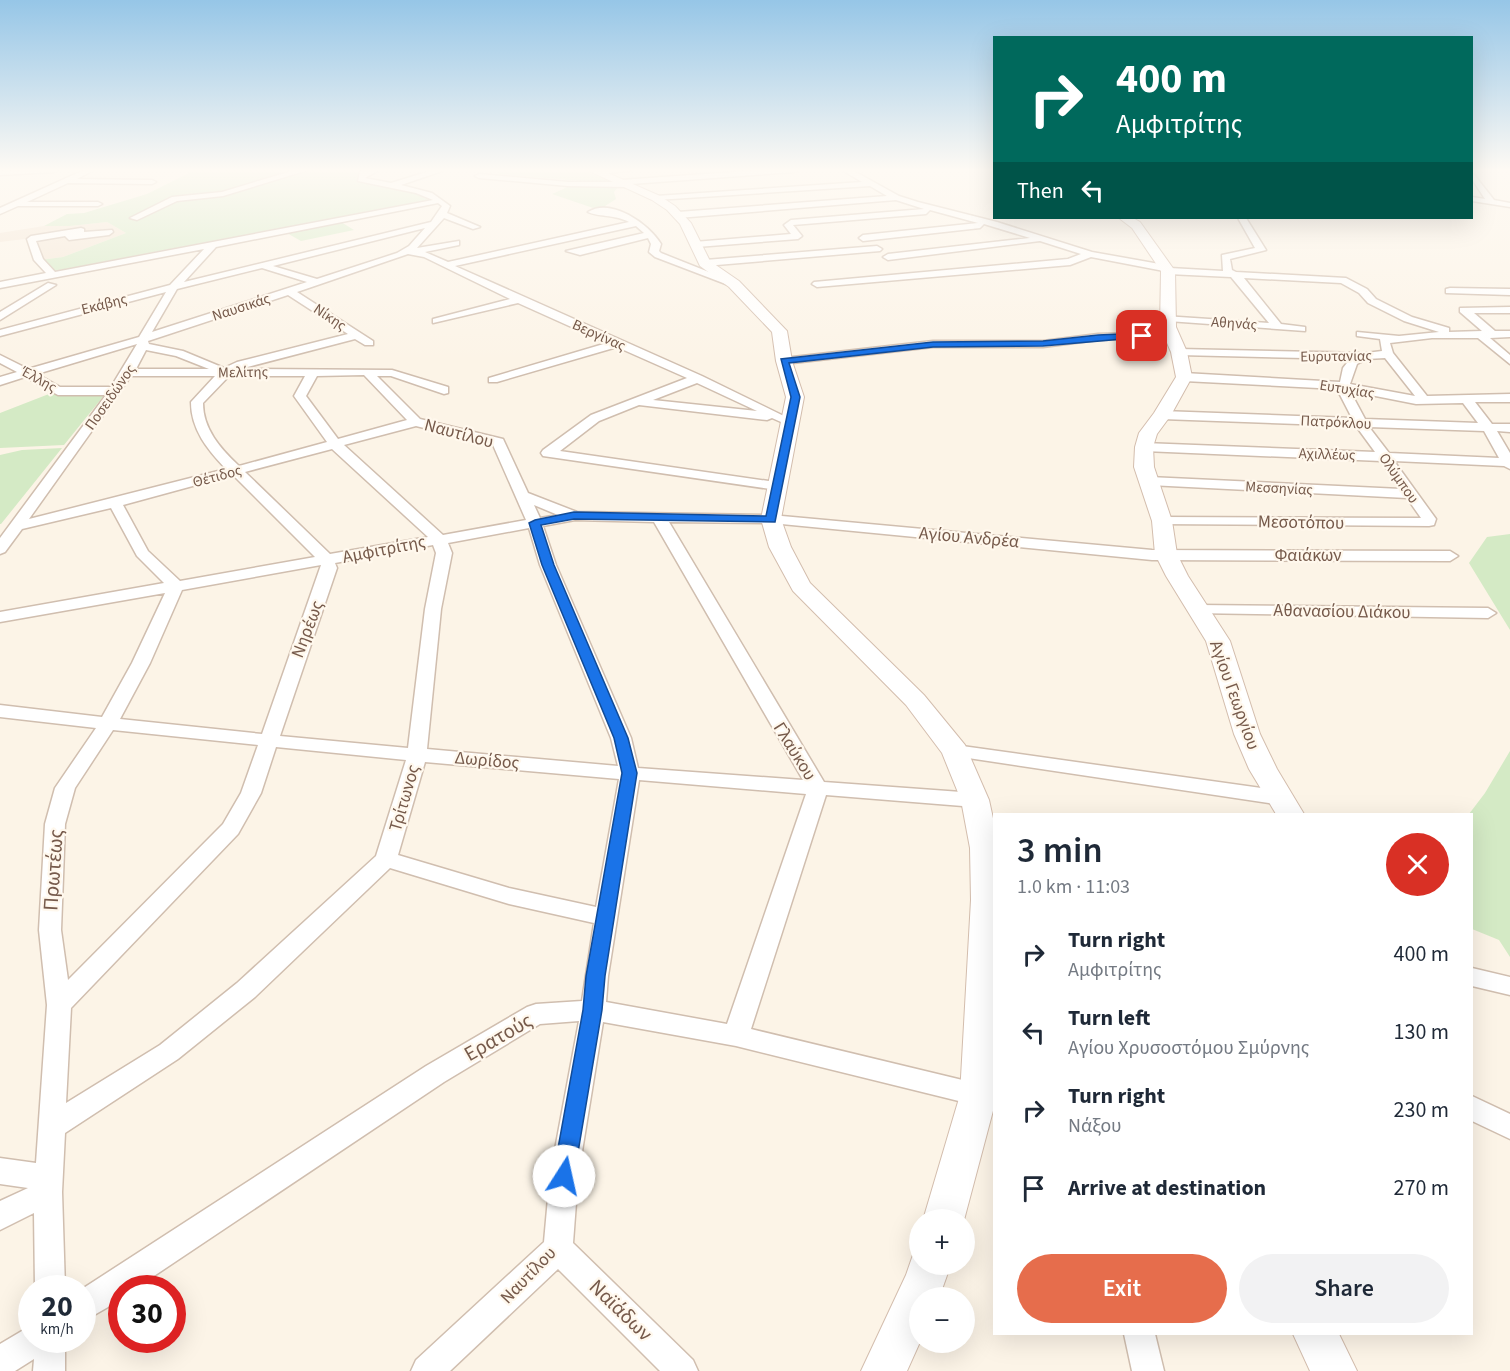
<!DOCTYPE html>
<meta charset="utf-8">
<style>
:root{--surface:#fff;--page:#f2f2f3;--text:#1f2937;--muted:#747a83;--accent:#e66d4c}
body{margin:0;font-family:"Source Sans 3",sans-serif;background:var(--page);color:var(--text);height:100vh;display:flex;flex-direction:column;font-size:22px;white-space:nowrap}
*{box-sizing:border-box;margin:0}
p{font-size:20px;color:var(--muted)}
.icon{flex:none;width:33px;height:33px;fill:none;stroke:currentColor;stroke-width:2;stroke-linecap:round;stroke-linejoin:round}
.map{position:relative;flex:1;overflow:hidden}
.sheet{position:absolute;left:993px;top:813px;width:480px;height:522px;display:flex;flex-direction:column;background:var(--surface);border-radius:0px;box-shadow:0 6px 24px #0002}
.sheet>*{flex:none}
.top-card{position:absolute;left:993px;top:36px;width:480px;height:183px;border-radius:0px;box-shadow:0 6px 24px #0002;background:#00695c;color:#fff;overflow:hidden}
.buttons{position:absolute;left:909px;top:1209px;display:grid;gap:12px}
.buttons a{display:grid;place-items:center;width:66px;height:66px;border-radius:50%;background:var(--surface);box-shadow:0 6px 24px #0002;font-size:30px}
.speed{position:absolute;left:18px;top:1275px;display:flex;gap:12px;font-size:30px;font-weight:700;text-align:center}
.speed>*{display:grid;place-content:center;width:78px;height:78px;border-radius:50%;background:var(--surface);box-shadow:0 6px 24px #0002;line-height:1}
.speed small{font-size:15px;font-weight:400}
.speed .limit{border:9px solid #d22;background:#fff;color:#111}
.pin{position:absolute;display:grid;place-items:center;width:51px;height:51px;color:#fff;margin:-26px;border-radius:12px;box-shadow:0 3px 9px #0006}
.me{position:absolute;width:66px;margin:-33px;rotate:10deg;stroke-linejoin:round;filter:drop-shadow(0 0 4px #0008)}
.turn{display:flex;align-items:center;gap:21px;height:126px;padding:0 24px;font-size:27px}
.turn .icon{width:78px;height:78px;stroke-width:2.5}
.turn b{display:block;font-size:42px;line-height:51px}
.then{display:flex;align-items:center;height:57px;padding:0 24px;background:#0003;gap:12px;font-size:22px}
.round{display:grid;place-items:center;flex:none;width:63px;height:63px;border-radius:32px;background:var(--page)}
.overview{display:flex;align-items:center;justify-content:space-between;height:102px;padding:0 24px}
h1{font-size:36px;font-weight:600;line-height:45px}
.action{display:flex;gap:12px;margin-top:auto;padding:12px 24px}
.action a{flex:1;height:69px;border-radius:36px;background:var(--accent);color:#fff;font-size:24px;font-weight:600;line-height:69px;text-align:center}
.action a+a{background:var(--page);color:var(--text)}
ul{padding:0;list-style:none}
li{display:flex;align-items:center;gap:18px;height:78px;padding:0 24px}
li div{flex:1}
li b{display:block;font-size:22px}
li em{font-style:normal}
.map>svg:first-child{display:block}
</style>
<div class="map">
<svg width="1510" height="1371" viewBox="0 0 1510 1371">
<rect width="100%" height="100%" fill="#fcf4e7"/>
<path fill="#f4e6d5" d="M107 222 126 233 63 257 40 260 33 238 0 242V233L44 226H70Z"/>
<path fill="#d4eac5" d="M195 170H374L359 179 379 186 410 191 428 200 49 272 40 260 63 257 126 233 107 222 70 226H44L67 214 84 213 147 194Z
M491 170H580L620 184 614 192 616 199 599 210 552 194 581 181 499 174 500 171Z
M341 222 354 230 301 241 285 232Z
M54 392 106 393 64 445 0 448V413Z
M62 448 1 524H0V455L22 450Z
M1510 534V630L1469 563 1487 537Z
M1510 751V957L1499 940 1472 929V814H1469L1485 793Z"/>
<g fill="none" stroke-linecap="round" stroke-linejoin="round">
<defs>
<path id="street" d="M58 170 54 172 0 175V171Z
M84 170H94L77 179 152 180 156 182 152 184 68 183 27 202H98L102 204 98 206H18L0 214V208Z
M295 170H308L223 196 177 201 137 220 130 218 172 197 222 192Z
M368 170H379L365 178 391 183 433 170H445L401 185 432 193 450 206 447 213 480 227 473 229 444 218 417 248 459 241V245L425 252 448 262 629 222C614 214 597 217 588 212 611 197 649 224 661 244L659 251 661 253 739 284 731 286 655 257 649 252 651 244 648 238 580 255 566 251 644 233 636 226 455 266 702 376 796 422 790 426 772 418 767 420 639 405 599 421 560 451 782 483 784 486 782 489 777 490 543 456 541 453 543 450 591 415 687 378 617 347 497 382H489V378L607 343 518 303 433 323V319L510 299 424 257 408 254 297 292 373 341V345H365L355 339 240 369 392 370 448 387V393L444 394 391 376H377L420 419 503 439 528 493 577 512 771 515 1152 550 1450 551 1458 556 1450 561 1152 560 771 523 669 522 824 782 975 793 982 795 985 800 982 805 975 807 826 795 751 1029 979 1084 988 1087 992 1095 988 1103 979 1106 736 1046 603 1022 578 1176 573 1243 693 1360 698 1371H660L558 1269 450 1371H411L416 1360 544 1242 550 1176 579 1021 540 1024 444 1082 136 1288H122V1299L82 1322V1289L426 1066 527 1007 536 1004 582 1001 594 923 509 904 390 868 255 997 178 1059 65 1133 62 1192 65 1288H35L34 1213 0 1230V1201L28 1188 0 1184V1158L36 1163 47 1005 39 930 45 824 55 788 96 728 0 717V705L102 717 132 663 165 593 0 622V612L164 583 137 556 111 508 22 529 5 552 0 554V538L106 395H58L25 377 0 385V377L17 372 0 363V355L28 369 139 337 166 292 0 336V330L170 285 204 249 0 288V282L46 273 34 260 27 239 31 236 81 228 84 229V232L112 230 113 232 109 235 69 240 65 236 36 241 43 259 55 272 433 200 416 193 358 181 360 172ZM438 203 442 206 431 222 184 282 216 247ZM425 228 409 246 397 253 317 279 273 266ZM262 268 307 282 152 332 177 289ZM288 295 348 334 237 362 224 368 183 351 149 344 148 341ZM137 344 111 387H60L37 374ZM146 350 176 356 209 369H136ZM364 375 407 420 338 439 306 396 317 376ZM131 376H215L191 402C191 430 208 450 226 469L29 519ZM229 376H305L294 396 327 442 239 466C220 448 203 429 203 403ZM697 383 757 411 653 400ZM416 426 493 445 526 520 443 535 344 445ZM332 449 428 537 330 554 245 472ZM233 475 315 557 180 581 148 551 123 505ZM534 505 558 515 540 518ZM575 520 654 522 803 780 638 768 631 738 556 565 543 526ZM529 528 540 565 611 738 618 766 427 749 441 609 452 553 448 543ZM433 545 436 553 425 609 408 748 280 736 337 568 335 563ZM321 565 262 734 120 719 150 663 182 590ZM113 730 258 745 241 793 223 824 68 980 61 930 65 824 75 788ZM276 747 406 760 376 856 237 983 160 1045 66 1103 71 1008 238 834 261 793ZM425 762 619 779 596 907 509 888 398 855ZM639 780 806 794 727 1024 606 1002 608 976Z
M599 170H633L600 174 596 172Z
M761 170H798L794 172 631 184 628 187 568 186 479 178 475 176 479 174 568 182H617L621 180Z
M842 170H852L899 196 918 202 997 222 1092 252 1165 265 1170 268 1223 271 1222 255 1255 248 1238 218H1246L1266 250 1230 259 1232 270 1236 272 1346 278 1367 289 1376 299 1412 317 1449 328V332L1482 331 1460 312V308L1510 307V313H1474L1495 331H1510V337L1490 338 1510 355V364L1478 338H1432L1390 343 1393 353 1427 396 1510 394V402H1475L1492 424H1510V432L1497 431 1510 453V469L1504 466 1394 461 1436 519 1434 525 1429 526 1157 524 1155 521 1157 518 1162 517 1421 518 1407 498 1149 485 1142 481 1149 477 1401 489 1381 461 1144 451 1137 447 1144 443 1375 452 1356 426 1162 419 1156 415 1162 411 1352 418 1337 389 1184 381 1178 377 1184 373 1340 382 1343 368 1350 359 1179 355 1173 352 1179 349 1366 353 1382 351 1380 339 1357 336V332L1399 336 1439 332 1404 321 1368 303 1359 293 1341 283 1244 278 1281 324 1305 327V331L1168 321 1163 318 1164 316 1269 323 1231 277 1168 274 1164 271 1091 257 1070 265 817 287 812 284 814 282 1068 259 1081 254 1040 241 888 260 883 257 888 254 1030 238 984 224 980 228 863 241 859 238 863 235 978 223 930 210 926 214 793 225 802 236 798 239 697 247 694 246V242L791 234 784 225 791 220 924 209 896 200 678 218 674 215 678 212 887 196 870 186 656 200 652 198 656 196 862 182ZM1385 358 1415 396 1350 384 1357 364 1367 359ZM1350 391 1416 404 1463 403 1478 423 1365 419ZM1369 427 1484 431 1499 458 1389 453Z
M1472 172 1494 200 1510 203V207L1472 201V197L1485 199 1472 179Z
M877 246 882 249 880 251 705 266 700 263 705 260Z
M48 283 56 285 0 320V312Z
M1450 288 1510 289V295L1446 293V289Z
M1170 332 1175 335 1174 337 1098 340 1043 347H933L784 364 778 361 784 358 933 341H1043L1098 334Z
M1197 605 1488 608 1496 613 1488 618 1191 613 1189 610Z
M955 745 1282 791 1289 793 1292 798 1289 803 1282 805 948 755 945 751 948 747Z
M1472 968 1510 977V995L1472 986Z
M1472 1096 1510 1114V1139L1472 1121Z
M32 1325V1340H65V1371H33L34 1359 15 1371H0V1344Z
M1124 1334H1155L1164 1371H1132Z"/>
<path id="secondary" d="M587 170H601L660 196 675 206 691 223 710 261 739 281 787 331 792 361 804 397 781 519 791 547 810 583 924 695 965 745 989 800 994 823V1107L964 1220H923L960 1095 971 900 970 848 961 800 942 753 906 705 793 591 769 547 761 519 786 397 776 361 772 332 729 287 700 266 680 224 667 210 652 200Z
M1119 218H1133L1140 222 1175 271 1176 327 1187 352 1192 377 1171 415 1157 434 1153 447 1154 467 1172 521 1177 554 1188 576 1230 641 1260 734 1277 769 1304 814H1276L1249 769 1234 734 1206 641 1166 576 1155 554 1152 521 1134 467 1135 447 1139 433 1154 413 1176 377 1171 352 1160 327 1161 271 1132 228Z
M920 1248V1264H951L939 1298H920V1342L907 1371H861L906 1275 915 1249Z
M1293 1334H1339L1357 1371H1310Z"/>
</defs>
<use href="#street" stroke="#d0beaf" stroke-width="3"/>
<use href="#secondary" stroke="#d3bdad" stroke-width="2"/>
<use href="#street" fill="#fff" fill-rule="evenodd"/>
<use href="#secondary" fill="#fff" fill-rule="evenodd"/>
</g>
<linearGradient id="sky" x2="0" y2="1"><stop stop-color="#96c6e7"/><stop offset="0.47" stop-color="#fefaf4"/><stop offset="1" stop-color="#fefaf4" stop-opacity="0"/></linearGradient>
<rect width="1510" height="362" fill="url(#sky)"/>
<path fill="#1a73e8" stroke="#114b97" stroke-width="1.5" d="M1142 333 1145 334V337L1043 346 933 347 789 363 800 397 775 522 574 519 541 525 554 565 628 738 637 773 605 976 602 1010 574 1176 571 1182 564 1185 556 1182 553 1176 583 1010 586 976 622 773 614 738 542 565 529 523 535 520 574 512 766 516 791 397 781 359 933 342 1043 341 1098 335Z"/>
<g text-anchor="middle" stroke-width="4.5" stroke-linejoin="round" paint-order="stroke">
<g font-size="15" fill="#765a4b" stroke="#fff8ed">
<text transform="translate(104 304) rotate(-14)" y="5">Εκάβης</text>
<text transform="translate(241 307) rotate(-18)" y="5">Ναυσικάς</text>
<text transform="translate(330 317) rotate(34)" y="5">Νίκης</text>
<text transform="translate(1234 323) rotate(4)" y="5">Αθηνάς</text>
<text transform="translate(599 335) rotate(24)" y="5">Βεργίνας</text>
<text transform="translate(1336 356) rotate(-1)" y="5">Ευρυτανίας</text>
<text transform="translate(243 372) rotate(-1)" y="5">Μελίτης</text>
<text transform="translate(39 379) rotate(29)" y="5">Έλλης</text>
<text transform="translate(1347 389) rotate(9)" y="5">Ευτυχίας</text>
<text transform="translate(110 397) rotate(-55)" y="5">Ποσειδώνος</text>
<text transform="translate(1336 422) rotate(3)" y="5">Πατρόκλου</text>
<text transform="translate(1327 454) rotate(2)" y="5">Αχιλλέως</text>
<text transform="translate(217 476) rotate(-15)" y="5">Θέτιδος</text>
<text transform="translate(1399 478) rotate(55)" y="5">Ολύμπου</text>
<text transform="translate(1279 488) rotate(3)" y="5">Μεσσηνίας</text>
</g>
<g font-size="18" fill="#765a4b" stroke="#fff8ed">
<text transform="translate(459 433) rotate(15)" y="6">Ναυτίλου</text>
<text transform="translate(1301 522) rotate(1)" y="6">Μεσοτόπου</text>
<text transform="translate(969 537) rotate(5)" y="6">Αγίου Ανδρέα</text>
<text transform="translate(384 549) rotate(-11)" y="6">Αμφιτρίτης</text>
<text x="1308" y="561">Φαιάκων</text>
<text transform="translate(1342 611) rotate(1)" y="6">Αθανασίου Διάκου</text>
<text transform="translate(307 629) rotate(-69)" y="6">Νηρέως</text>
<text transform="translate(1235 695) rotate(70)" y="6">Αγίου Γεωργίου</text>
<text transform="translate(795 751) rotate(58)" y="6">Γλαύκου</text>
<text transform="translate(487 760) rotate(5)" y="6">Δωρίδος</text>
<text transform="translate(404 798) rotate(-74)" y="6">Τρίτωνος</text>
<text transform="translate(528 1275) rotate(-46)" y="6">Ναυτίλου</text>
</g>
<g font-size="21" fill="#765a4b" stroke="#fff8ed">
<text transform="translate(53 870) rotate(-86)" y="7">Πρωτέως</text>
<text transform="translate(498 1037) rotate(-30)" y="7">Ερατούς</text>
<text transform="translate(621 1310) rotate(44)" y="7">Ναϊάδων</text>
</g>
</g>
</svg>
<div class="buttons">
<a>+</a>
<a>−</a>
</div>
<div class="speed"><div>20<small>km/h</small></div><div class="limit">30</div></div>
<div class="pin" style="left:1142px;top:336px;background:#d93025"><svg class="icon" aria-label="arrive" viewBox="0 0 24 24"><path d="M6 21V4h12l-3 4 3 4H6"/></svg></div>
<svg class="me" style="left:564px;top:1176px" viewBox="-20 -20 40 40"><circle r="19" fill="#fff"/><path d="M0-13L10 11 0 6-10 11z" fill="#1a73e8"/></svg>
<div class="top-card">
<div class="turn"><svg class="icon" aria-label="right" viewBox="0 0 24 24"><path d="M7 20v-9h11M14 6l5 5-5 5"/></svg><div><b>400 m</b>Αμφιτρίτης</div></div>
<div class="then">Then<svg class="icon" aria-label="left" viewBox="0 0 24 24"><path d="M17 20v-9H6M10 6l-5 5 5 5"/></svg></div>
</div>
<section class="sheet">
<div class="overview"><div><h1>3 min</h1><p>1.0 km · 11:03</p></div><a class="round" style="background:#d93025;color:#fff"><svg class="icon" aria-label="close" viewBox="0 0 24 24"><path d="M6 6l12 12M18 6L6 18"/></svg></a></div>
<ul>
<li><svg class="icon" aria-label="right" viewBox="0 0 24 24"><path d="M7 20v-9h11M14 6l5 5-5 5"/></svg><div><b>Turn right</b><p>Αμφιτρίτης</p></div><em>400 m</em></li>
<li><svg class="icon" aria-label="left" viewBox="0 0 24 24"><path d="M17 20v-9H6M10 6l-5 5 5 5"/></svg><div><b>Turn left</b><p>Αγίου Χρυσοστόμου Σμύρνης</p></div><em>130 m</em></li>
<li><svg class="icon" aria-label="right" viewBox="0 0 24 24"><path d="M7 20v-9h11M14 6l5 5-5 5"/></svg><div><b>Turn right</b><p>Νάξου</p></div><em>230 m</em></li>
<li><svg class="icon" aria-label="arrive" viewBox="0 0 24 24"><path d="M6 21V4h12l-3 4 3 4H6"/></svg><div><b>Arrive at destination</b></div><em>270 m</em></li>
</ul>
<div class="action"><a>Exit</a><a>Share</a></div>
</section>
</div>
